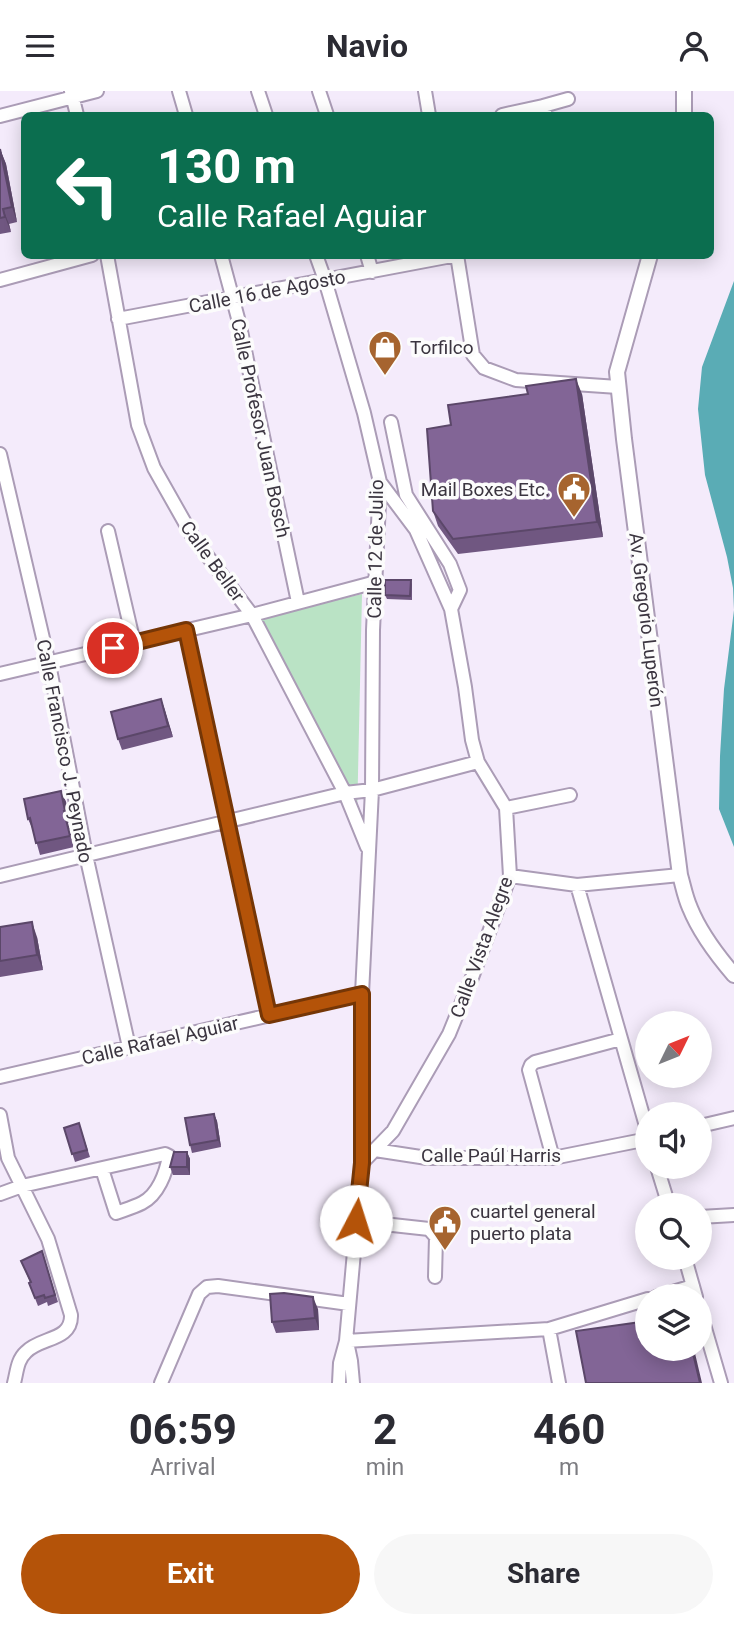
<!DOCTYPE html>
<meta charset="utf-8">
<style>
:root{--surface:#fff;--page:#f7f7f7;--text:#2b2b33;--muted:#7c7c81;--accent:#b45309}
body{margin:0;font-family:Roboto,sans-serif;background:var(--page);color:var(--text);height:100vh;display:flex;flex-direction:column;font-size:26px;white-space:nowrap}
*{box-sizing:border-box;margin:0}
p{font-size:23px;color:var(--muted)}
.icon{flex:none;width:38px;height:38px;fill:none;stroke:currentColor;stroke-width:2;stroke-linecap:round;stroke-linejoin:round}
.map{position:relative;height:1292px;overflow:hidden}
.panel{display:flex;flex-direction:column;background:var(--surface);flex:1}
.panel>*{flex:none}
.top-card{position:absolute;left:21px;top:21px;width:693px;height:147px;border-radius:10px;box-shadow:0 4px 18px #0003;background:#0b6e4f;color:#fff;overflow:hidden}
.needle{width:46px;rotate:47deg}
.fabs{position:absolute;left:635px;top:920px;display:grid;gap:14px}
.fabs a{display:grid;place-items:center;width:77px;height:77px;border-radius:50%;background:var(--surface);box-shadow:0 4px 18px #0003;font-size:35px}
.pin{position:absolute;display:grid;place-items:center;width:60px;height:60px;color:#fff;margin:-30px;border:4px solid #fff;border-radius:50%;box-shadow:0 2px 7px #0007}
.me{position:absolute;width:77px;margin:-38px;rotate:5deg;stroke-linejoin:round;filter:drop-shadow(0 0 5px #0008)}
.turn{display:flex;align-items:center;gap:24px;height:147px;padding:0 21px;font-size:32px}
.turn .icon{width:91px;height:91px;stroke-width:2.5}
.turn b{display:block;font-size:49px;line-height:60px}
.eta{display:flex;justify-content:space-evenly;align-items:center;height:119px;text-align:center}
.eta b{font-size:42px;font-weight:700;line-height:49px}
.action{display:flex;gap:14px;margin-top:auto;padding:14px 21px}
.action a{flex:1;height:80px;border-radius:42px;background:var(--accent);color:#fff;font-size:28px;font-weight:700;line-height:80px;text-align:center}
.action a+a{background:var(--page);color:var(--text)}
header{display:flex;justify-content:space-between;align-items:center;height:91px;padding:0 21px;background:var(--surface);font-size:32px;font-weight:700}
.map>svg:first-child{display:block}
</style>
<header><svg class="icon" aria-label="menu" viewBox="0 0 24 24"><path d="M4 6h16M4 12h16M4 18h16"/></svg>Navio<svg class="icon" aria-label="person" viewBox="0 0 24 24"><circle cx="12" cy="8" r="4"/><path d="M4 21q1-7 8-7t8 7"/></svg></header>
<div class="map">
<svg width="734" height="1292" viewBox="0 0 734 1292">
<rect width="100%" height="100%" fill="#f4ebfb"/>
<path fill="#bae3c5" d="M362 503 357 728 259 528Z"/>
<path fill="#5aacb5" d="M734 190V756L719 718 720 665 724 598 734 519 733 497 727 466 705 384 698 318 702 276Z"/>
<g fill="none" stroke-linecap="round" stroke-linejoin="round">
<defs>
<path id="minor" d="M71 0 77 24
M179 0 186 24
M258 0 266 24
M319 0 327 24
M425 0 429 24
M543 15 568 8
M502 24 543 15 546 24
M0 25 97 0
M107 164 138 334 154 377 193 446 252 524 345 702 367 756
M221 164 239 231 298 511
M316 164 325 189 364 322 380 391 373 539 372 699 362 903V1072L346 1250 340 1272 339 1292
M367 164 372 181
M457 164 473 264 484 277 516 289 618 296
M0 189 92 164
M118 228 457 164
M391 331 406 404 450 473 460 499 451 518
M0 363 49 573 86 764 129 956
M108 440 134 552
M186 539 269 924
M0 583 252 524 376 491
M506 717 570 704
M0 785 345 702 372 699 478 671
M510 785 577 794 680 784
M577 794 648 1042
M0 986 362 903
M0 1024 8 1067 48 1148 71 1224C72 1250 40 1246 26 1261 17 1269 17 1281 14 1292
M700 1035 734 1027
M375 1059 427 1067H553L648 1048
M553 1067 529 979 531 974 535 971 621 948
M362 1072 393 1040 449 943 473 884 510 785 506 717 478 671 472 649 465 596 451 518 416 439 380 391
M657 1076 669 1115
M0 1103 22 1095 165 1063 169 1065C166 1082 158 1104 142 1112 134 1116 124 1119 116 1122L102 1078
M700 1126 734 1124
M356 1130 429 1138 436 1146 435 1186
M685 1167 696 1206
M656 1206 693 1195
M700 1220 721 1292
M549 1238 648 1208
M346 1250 549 1238 559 1292
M347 1251 351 1270 353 1292
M161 1292 199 1203 207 1196 218 1195 349 1213"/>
<path id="major" d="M684 24V0
M650 164 617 281 624 348 680 784C683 794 685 806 690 817 700 842 716 863 734 884"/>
</defs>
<use href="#minor" stroke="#ab9cb6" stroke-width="16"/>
<use href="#major" stroke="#ab9cb6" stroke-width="18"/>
<use href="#minor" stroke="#fff" stroke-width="12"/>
<use href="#major" stroke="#fff" stroke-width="14"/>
</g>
<path fill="#705781" d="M0 58 6 73 17 131 9 133 11 141 0 143Z
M582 303 603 446 458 463 438 435 433 420 451 334Z
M411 489 412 493V509L387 508 385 504Z
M161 608 173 646 122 659 118 648Z
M61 700 66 711 70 731 68 732 74 756 40 764 33 739 28 728Z
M0 836 37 846 43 879 0 886Z
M214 1023 217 1030 221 1056 192 1062 190 1054Z
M79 1032 90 1066 75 1071 64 1037Z
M187 1061 190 1068V1084H173L170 1076Z
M42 1160 58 1211 48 1215 47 1211 38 1215 29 1192 30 1191 21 1170Z
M318 1218 319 1239 276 1242 272 1231Z"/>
<path fill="#5b4769" d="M0 58 6 73 17 131 12 116Z
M3 118 9 133 11 141 5 126Z
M576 288 582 303 603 446 597 431Z
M161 608 165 619 173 646 168 635Z
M61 700 66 711 70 731 65 720Z
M64 720 68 732 74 756 70 745Z
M32 831 37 846 43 879 37 864Z
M214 1023 217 1030 221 1056 218 1049Z
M187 1061 190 1068V1084L187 1076Z
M313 1206 318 1218 319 1239 315 1227Z
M692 1258H694L702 1292H700Z"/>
<path fill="#826596" stroke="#5b4769" stroke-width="2" d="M0 58 12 116 3 118 5 126 0 127Z
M576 288 597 431 453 448 433 420 427 338 451 334 448 314 528 303 526 295Z
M385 489H411L410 505 385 504Z
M161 608 168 635 118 648 111 621Z
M61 700 65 720H64L70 745 36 752 30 727 28 728 24 708Z
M32 831 37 864 0 870V836Z
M214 1023 218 1049 190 1054 185 1027Z
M79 1032 87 1059 72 1063 64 1037Z
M174 1061H187V1076H170Z
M42 1160 55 1204 45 1207 44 1204 35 1207 29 1192 31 1191 21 1170Z
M284 1202 313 1206 315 1227 272 1231 270 1203Z
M648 1230V1258H692L700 1292H586L576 1240Z"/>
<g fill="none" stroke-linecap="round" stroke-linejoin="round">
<defs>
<path id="route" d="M113 557 186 539 269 924 362 903V1072L356 1130"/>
</defs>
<use href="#route" stroke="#753606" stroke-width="18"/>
<use href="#route" stroke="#b45309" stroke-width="12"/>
</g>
<defs>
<symbol id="shop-pin" viewBox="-11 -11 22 30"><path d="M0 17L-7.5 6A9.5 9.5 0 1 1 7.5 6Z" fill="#a6642f" stroke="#fcfcfc"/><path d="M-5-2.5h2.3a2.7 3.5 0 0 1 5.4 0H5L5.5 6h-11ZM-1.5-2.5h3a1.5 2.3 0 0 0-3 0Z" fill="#fff"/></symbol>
<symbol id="civic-pin" viewBox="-11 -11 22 30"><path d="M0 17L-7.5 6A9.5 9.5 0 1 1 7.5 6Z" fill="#a6642f" stroke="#fcfcfc"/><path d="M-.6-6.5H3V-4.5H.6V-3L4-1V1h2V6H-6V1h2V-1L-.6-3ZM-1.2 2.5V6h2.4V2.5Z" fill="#fff"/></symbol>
</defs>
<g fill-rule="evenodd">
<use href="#shop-pin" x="366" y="237" width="38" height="52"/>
<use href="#civic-pin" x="555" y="379" width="38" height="52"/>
<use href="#civic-pin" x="426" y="1112" width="38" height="52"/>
</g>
<g text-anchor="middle" stroke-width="7" stroke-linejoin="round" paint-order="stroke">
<g font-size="19" fill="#3b3540" stroke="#fcfcfc">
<text transform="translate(267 200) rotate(-11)" y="7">Calle 16 de Agosto</text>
<text transform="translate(261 337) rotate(78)" y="7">Calle Profesor Juan Bosch</text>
<text transform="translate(375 458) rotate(-89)" y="7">Calle 12 de Julio</text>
<text transform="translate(213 470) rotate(54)" y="7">Calle Beller</text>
<text transform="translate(647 529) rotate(83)" y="7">Av. Gregorio Luperón</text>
<text transform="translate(65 660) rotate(79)" y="7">Calle Francisco J. Peynado</text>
<text transform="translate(481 856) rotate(-70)" y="7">Calle Vista Alegre</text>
<text transform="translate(160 949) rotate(-13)" y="7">Calle Rafael Aguiar</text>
<text x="491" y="1071">Calle Paúl Harris</text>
</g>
<g font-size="19" fill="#3b3540" stroke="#fcfcfc" text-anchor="start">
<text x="410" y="263">Torfilco</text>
<text x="550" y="405" text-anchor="end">Mail Boxes Etc.</text>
<text x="470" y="1127">cuartel general<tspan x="470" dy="22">puerto plata</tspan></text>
</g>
</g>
</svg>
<div class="fabs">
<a><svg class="needle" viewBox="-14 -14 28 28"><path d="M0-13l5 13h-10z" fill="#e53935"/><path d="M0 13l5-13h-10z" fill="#7c7c81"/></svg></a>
<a><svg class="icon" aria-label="sound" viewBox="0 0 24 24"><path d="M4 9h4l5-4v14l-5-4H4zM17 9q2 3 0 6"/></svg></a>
<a><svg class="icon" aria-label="search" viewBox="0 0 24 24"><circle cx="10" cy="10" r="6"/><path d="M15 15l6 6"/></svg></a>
<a><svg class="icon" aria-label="layers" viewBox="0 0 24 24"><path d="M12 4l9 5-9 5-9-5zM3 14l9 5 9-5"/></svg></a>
</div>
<div class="pin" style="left:113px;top:557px;background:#d93025"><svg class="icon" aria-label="arrive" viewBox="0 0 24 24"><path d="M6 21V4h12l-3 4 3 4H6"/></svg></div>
<svg class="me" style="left:356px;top:1130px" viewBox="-20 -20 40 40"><circle r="19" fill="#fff"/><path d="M0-13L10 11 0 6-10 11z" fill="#b45309"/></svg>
<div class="top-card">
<div class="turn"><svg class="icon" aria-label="left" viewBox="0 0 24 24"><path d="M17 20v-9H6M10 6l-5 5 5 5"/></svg><div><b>130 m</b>Calle Rafael Aguiar</div></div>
</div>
</div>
<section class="panel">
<div class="eta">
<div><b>06:59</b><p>Arrival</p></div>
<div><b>2</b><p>min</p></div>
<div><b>460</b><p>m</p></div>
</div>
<div class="action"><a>Exit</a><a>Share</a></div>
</section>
